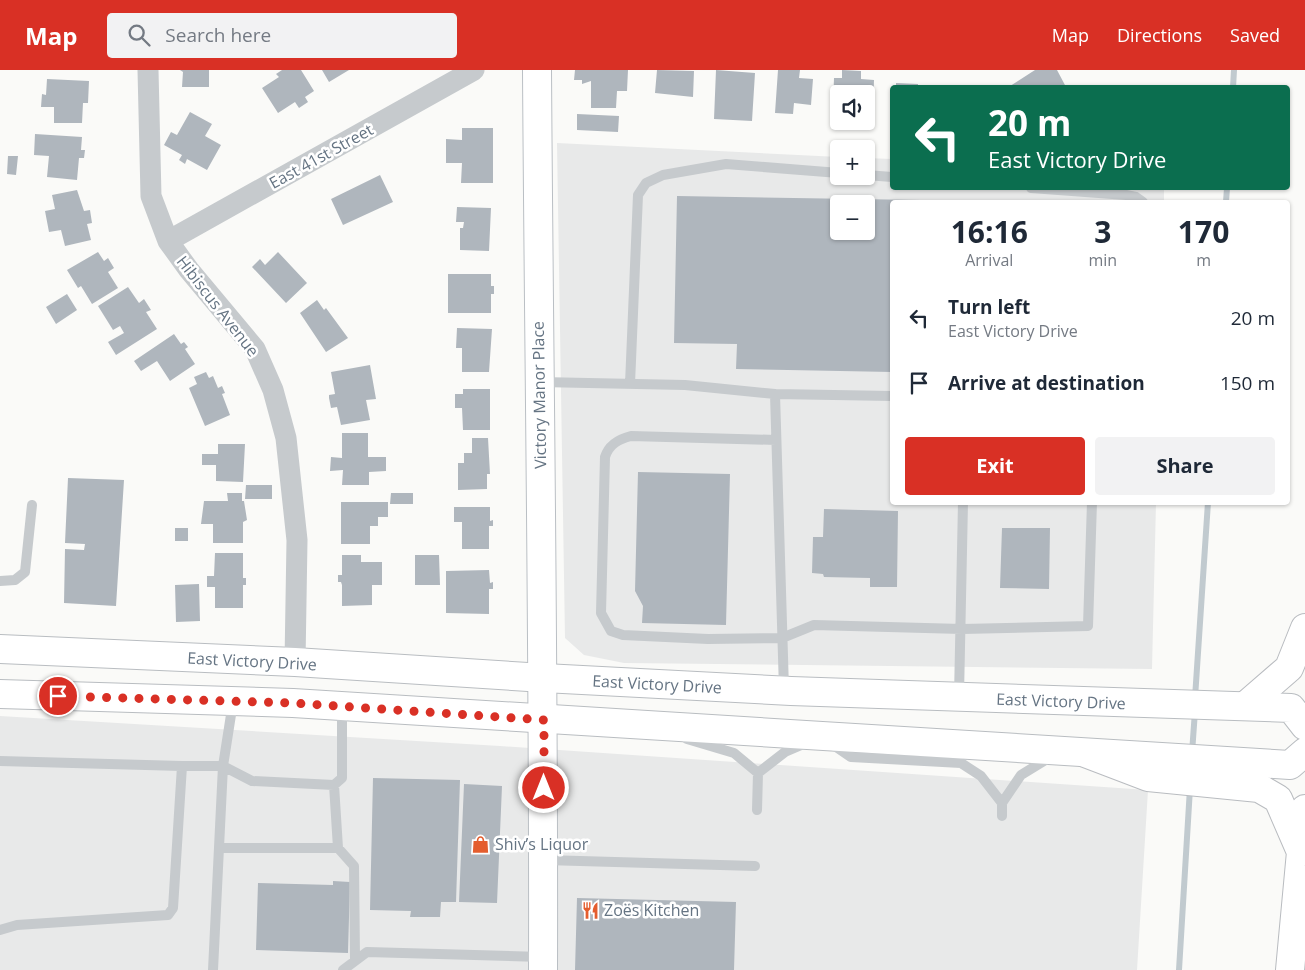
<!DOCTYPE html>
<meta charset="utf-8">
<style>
:root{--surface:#fff;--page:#f2f2f3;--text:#1f2937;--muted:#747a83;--accent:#d93025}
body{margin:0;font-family:"Open Sans",sans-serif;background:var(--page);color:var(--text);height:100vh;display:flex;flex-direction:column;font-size:19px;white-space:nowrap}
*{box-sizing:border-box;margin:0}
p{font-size:16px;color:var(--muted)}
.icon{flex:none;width:28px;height:28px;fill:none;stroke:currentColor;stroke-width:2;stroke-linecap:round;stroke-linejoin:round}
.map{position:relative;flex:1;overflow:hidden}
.panel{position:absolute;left:890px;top:130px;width:400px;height:305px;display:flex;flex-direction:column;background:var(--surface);border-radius:5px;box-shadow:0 1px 4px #0004}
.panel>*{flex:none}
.hud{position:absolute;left:890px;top:15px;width:400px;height:105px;border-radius:5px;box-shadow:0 1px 4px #0004;background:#0b6e4f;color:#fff;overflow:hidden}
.tools{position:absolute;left:830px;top:15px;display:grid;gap:10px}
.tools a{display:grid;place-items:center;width:45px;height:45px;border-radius:5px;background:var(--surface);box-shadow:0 1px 4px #0004;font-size:25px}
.pin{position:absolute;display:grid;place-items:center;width:42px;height:42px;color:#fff;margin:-21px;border:2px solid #fff;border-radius:50%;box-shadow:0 1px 5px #0007}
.me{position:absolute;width:55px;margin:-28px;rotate:0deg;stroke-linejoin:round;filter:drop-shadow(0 0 4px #0008)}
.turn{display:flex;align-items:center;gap:18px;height:105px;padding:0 15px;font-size:22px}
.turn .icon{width:65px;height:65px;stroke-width:2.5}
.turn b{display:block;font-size:35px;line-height:42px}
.eta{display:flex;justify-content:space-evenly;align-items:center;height:85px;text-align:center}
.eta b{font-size:30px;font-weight:700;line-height:35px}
.primary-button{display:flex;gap:10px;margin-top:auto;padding:10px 15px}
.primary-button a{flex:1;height:58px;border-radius:5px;background:var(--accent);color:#fff;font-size:20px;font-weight:700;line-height:58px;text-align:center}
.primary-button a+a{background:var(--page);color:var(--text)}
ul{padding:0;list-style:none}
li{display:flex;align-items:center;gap:15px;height:65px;padding:0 15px}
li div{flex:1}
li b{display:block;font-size:19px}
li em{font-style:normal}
header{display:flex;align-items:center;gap:30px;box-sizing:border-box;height:70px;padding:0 25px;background:var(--accent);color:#fff}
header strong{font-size:24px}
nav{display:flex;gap:28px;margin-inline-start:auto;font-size:18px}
.search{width:350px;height:45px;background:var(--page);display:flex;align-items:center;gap:12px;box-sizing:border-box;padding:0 18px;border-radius:5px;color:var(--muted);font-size:19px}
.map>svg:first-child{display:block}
</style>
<header>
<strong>Map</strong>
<div class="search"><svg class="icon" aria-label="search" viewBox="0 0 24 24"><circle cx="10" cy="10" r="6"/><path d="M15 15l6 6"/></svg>Search here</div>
<nav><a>Map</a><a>Directions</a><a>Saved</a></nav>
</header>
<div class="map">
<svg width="1305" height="900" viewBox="0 0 1305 900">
<rect width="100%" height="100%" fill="#fafaf8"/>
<path fill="#e8e9e9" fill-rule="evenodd" d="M557 73 839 87V106H866V88L892 89V118H1164V132H892V432L1156 433 1152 599 624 593 584 585 565 568ZM839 134H866V161H839Z
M0 646 500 676 1148 720 1137 900H0Z"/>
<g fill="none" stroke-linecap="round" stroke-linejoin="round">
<path stroke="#c1cacf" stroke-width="6" d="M1233 18 1234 0
M1226 132 1227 118
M1195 628 1208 432
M1192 683 1195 641
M1179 900 1190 718"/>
</g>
<path fill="#afb6bd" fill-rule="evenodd" d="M180 0H209V17H182L183 2Z
M282 0H301L314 21 305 27 308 32 299 38 295 32 278 43 262 18 279 7 276 4Z
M322 0H349L329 12Z
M575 0H628L627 21H617L616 38H591V11L582 14V10H574Z
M657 0 694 1 693 27 655 23Z
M716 0 755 3 752 51 714 49Z
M778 0H800L799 8 813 9 811 35 794 33 793 44 775 43Z
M842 0 861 1V9L874 10 873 37 866 36V24H839V35H833L834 8H842Z
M1035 0H1057L1066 17 1007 18Z
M47 9 89 11 88 33H83L82 53H54V37H41L42 24 46 25Z
M896 13 918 14V18H896Z
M190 42 212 54 205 66 221 75 207 100 187 89 185 94 179 90 182 85 164 75 171 62 177 65Z
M577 44 619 46 618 62 577 60Z
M462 58H493V113H461L462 93H446V69L462 70Z
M35 64 82 67 81 80H85L84 88H79L77 110 47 107 49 86 34 85Z
M8 86H18L16 105 7 104Z
M380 105 393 132 343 155 331 129Z
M77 120 84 141 90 140 92 153 87 154 91 170 65 176 61 160 49 162 45 141 55 139 52 125Z
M677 126 920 130V132H892V302L736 299 737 274 674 273ZM839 134H866V161H839Z
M457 137 491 138 489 181 460 180V158H463L464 152H456Z
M98 182 104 191 108 188 114 198 108 202 118 218 92 234 81 216 78 218 67 200Z
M278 182 307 213 286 233 252 197 260 189 265 195Z
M448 204H491V216H494V224H491V243H448Z
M128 217 139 233 144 229 151 240 146 242 157 259 116 285 108 272 124 263 120 256 113 260 98 236Z
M67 224 77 240 56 254 46 237Z
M317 230 324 240 326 238 348 268 326 282 300 243Z
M457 258 492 259 489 302H462V278H456Z
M174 264 181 274 184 272 188 277 185 279 195 294 170 311 157 291 141 301 134 291Z
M370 295 376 329 366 330 370 350 341 355 337 337 331 338 329 328V325L335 324 331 302Z
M206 302 209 308 213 306 218 318 222 316 225 323 222 324 230 345 205 356 189 318 197 314 194 307Z
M463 319H490V360H463L462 338H455V324H463Z
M342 363H368V387H386V401L369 402V415H342L343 400 330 401 331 387 342 388Z
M472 368H488L490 404H487V419L458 420V393H464V383H472Z
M218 374H245L243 412 216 411V395H202V384H218Z
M638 402 730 404 726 555 642 553 643 536 635 521Z
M68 408 124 410 116 536 64 533 65 479 84 480 85 474 65 473Z
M246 415H272V429H245Z
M227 423H242V431H244L247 450 243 452V473H213V454H201L204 431H228Z
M391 423H413V434H390Z
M341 432H388V447H378V456H370V474H341Z
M454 437H490V451L493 450V456H489V479H462V452H454Z
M824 439 898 441 897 517H870V508L824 507 823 504 812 503 813 467H823Z
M175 458H188V471H175Z
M1002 458H1050L1049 519 1000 518Z
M215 483H243V508H246V515H243V538H215V517H207V506H214Z
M342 485H361V492H382V515H372V535L342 536V515L341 512H338V505H342Z
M415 485H439L440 515H415Z
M489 500 490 513 493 512V519H489V544L446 543V501Z
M199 514 200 551 176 552 175 515Z
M373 708 460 710 456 832H441L440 847H410L411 841 370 840Z
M464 714 502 716 497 833 459 832Z
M333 811 350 812 348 883 256 880 258 813 333 815Z
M577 828 736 832 734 900H575Z"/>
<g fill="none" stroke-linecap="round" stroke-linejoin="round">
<defs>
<path id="secondary" d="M537 0C539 300 544 600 543 900"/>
<path id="primary" d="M0 579 295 592 544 608 791 621 1291 638 1305 656
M0 624 293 633 1290 695 1305 682"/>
<path id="highway" d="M1245 636 1289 598 1305 558
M1085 683 1148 707 1259 718 1278 729 1301 782
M1290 900 1305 739"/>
</defs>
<use href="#secondary" stroke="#babfc4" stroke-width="30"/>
<use href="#primary" stroke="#b9bdc1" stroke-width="30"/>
<use href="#highway" stroke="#b9bcc0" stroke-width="30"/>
<path stroke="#c6cacd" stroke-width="10" d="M866 105 892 107
M1031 118 1126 125 1136 127 1143 132
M540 312 685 315 775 324 784 619
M630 314 638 125 646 113 663 105 726 94 839 103
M775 324 892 326
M776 370 631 366C619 369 609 374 605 387L601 543 611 561 623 565 708 569 782 568 814 555 962 559 1088 556 1092 432
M0 511 15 510 25 502 32 435
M959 626 963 432
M687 669 734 683 758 703 785 682 806 673
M832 674 851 687 961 693 981 706 1002 733 1021 705 1052 686
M0 691 182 696 173 838 168 845 17 855 0 860
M182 696H223L233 632
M223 696 252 711 334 715 342 708V637
M757 740 758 703
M1002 746V733
M219 778H338L334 715
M338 778 354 796 355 889
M545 790 755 796
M213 900 223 696
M343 900 367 882 542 887"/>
<path stroke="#c6cacd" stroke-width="21" d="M148 0 151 126 168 171 189 200 255 279 273 320 286 368 297 470 295 592
M168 171 474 0"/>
<use href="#secondary" stroke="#fff" stroke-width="28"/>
<use href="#primary" stroke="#fff" stroke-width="28"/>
<use href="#highway" stroke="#fff" stroke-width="28"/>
</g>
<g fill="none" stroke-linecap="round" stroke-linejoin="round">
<path stroke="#d93025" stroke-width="9" stroke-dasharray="0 16.2" d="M58 626 292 633 544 650V718"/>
</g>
<defs>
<symbol id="shop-bare" viewBox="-9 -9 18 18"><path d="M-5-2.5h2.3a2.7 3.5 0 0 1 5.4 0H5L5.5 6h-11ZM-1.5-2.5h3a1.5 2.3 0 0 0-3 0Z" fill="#e45d2e" stroke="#fff" stroke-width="2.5" paint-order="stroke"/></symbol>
<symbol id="restaurant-bare" viewBox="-9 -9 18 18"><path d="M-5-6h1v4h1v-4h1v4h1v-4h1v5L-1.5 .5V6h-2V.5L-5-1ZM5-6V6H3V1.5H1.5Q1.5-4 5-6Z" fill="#e45d2e" stroke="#fff" stroke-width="2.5" paint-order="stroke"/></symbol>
</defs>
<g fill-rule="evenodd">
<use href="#shop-bare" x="468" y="762" width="25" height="25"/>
<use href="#restaurant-bare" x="578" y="828" width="25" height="25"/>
</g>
<g text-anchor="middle" stroke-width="5" stroke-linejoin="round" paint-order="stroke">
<g font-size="16" fill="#657483" stroke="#fff">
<text transform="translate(321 86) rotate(-29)" y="6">East 41st Street</text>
<text transform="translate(218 236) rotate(52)" y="6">Hibiscus Avenue</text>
<text transform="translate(539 325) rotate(-91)" y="6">Victory Manor Place</text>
<text transform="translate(252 591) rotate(3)" y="6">East Victory Drive</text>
<text transform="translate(657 614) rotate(3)" y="6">East Victory Drive</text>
<text transform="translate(1061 631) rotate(2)" y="6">East Victory Drive</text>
</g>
<g font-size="16" fill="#657483" stroke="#fff" text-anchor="start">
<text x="495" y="780">Shiv’s Liquor</text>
<text x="604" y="846">Zoës Kitchen</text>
</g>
</g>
</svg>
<div class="tools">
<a><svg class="icon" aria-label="sound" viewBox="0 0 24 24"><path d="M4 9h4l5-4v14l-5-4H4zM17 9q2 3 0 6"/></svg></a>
<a>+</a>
<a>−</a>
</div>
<div class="pin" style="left:58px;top:626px;background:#d93025"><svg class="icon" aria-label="arrive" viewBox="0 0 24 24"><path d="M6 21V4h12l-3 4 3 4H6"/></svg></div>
<svg class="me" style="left:544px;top:718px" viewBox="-20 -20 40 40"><circle r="17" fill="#d93025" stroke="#fff" stroke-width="3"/><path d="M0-11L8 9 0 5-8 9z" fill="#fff"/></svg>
<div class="hud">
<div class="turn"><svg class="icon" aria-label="left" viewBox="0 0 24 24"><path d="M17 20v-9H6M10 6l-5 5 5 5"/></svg><div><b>20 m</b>East Victory Drive</div></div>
</div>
<section class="panel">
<div class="eta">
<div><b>16:16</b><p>Arrival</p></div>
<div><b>3</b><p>min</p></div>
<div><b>170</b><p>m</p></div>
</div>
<ul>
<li><svg class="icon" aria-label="left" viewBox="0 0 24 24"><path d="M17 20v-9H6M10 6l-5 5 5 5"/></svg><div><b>Turn left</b><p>East Victory Drive</p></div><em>20 m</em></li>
<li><svg class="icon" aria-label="arrive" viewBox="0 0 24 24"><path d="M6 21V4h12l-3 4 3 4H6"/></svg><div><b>Arrive at destination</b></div><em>150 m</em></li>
</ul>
<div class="primary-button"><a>Exit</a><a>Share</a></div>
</section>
</div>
